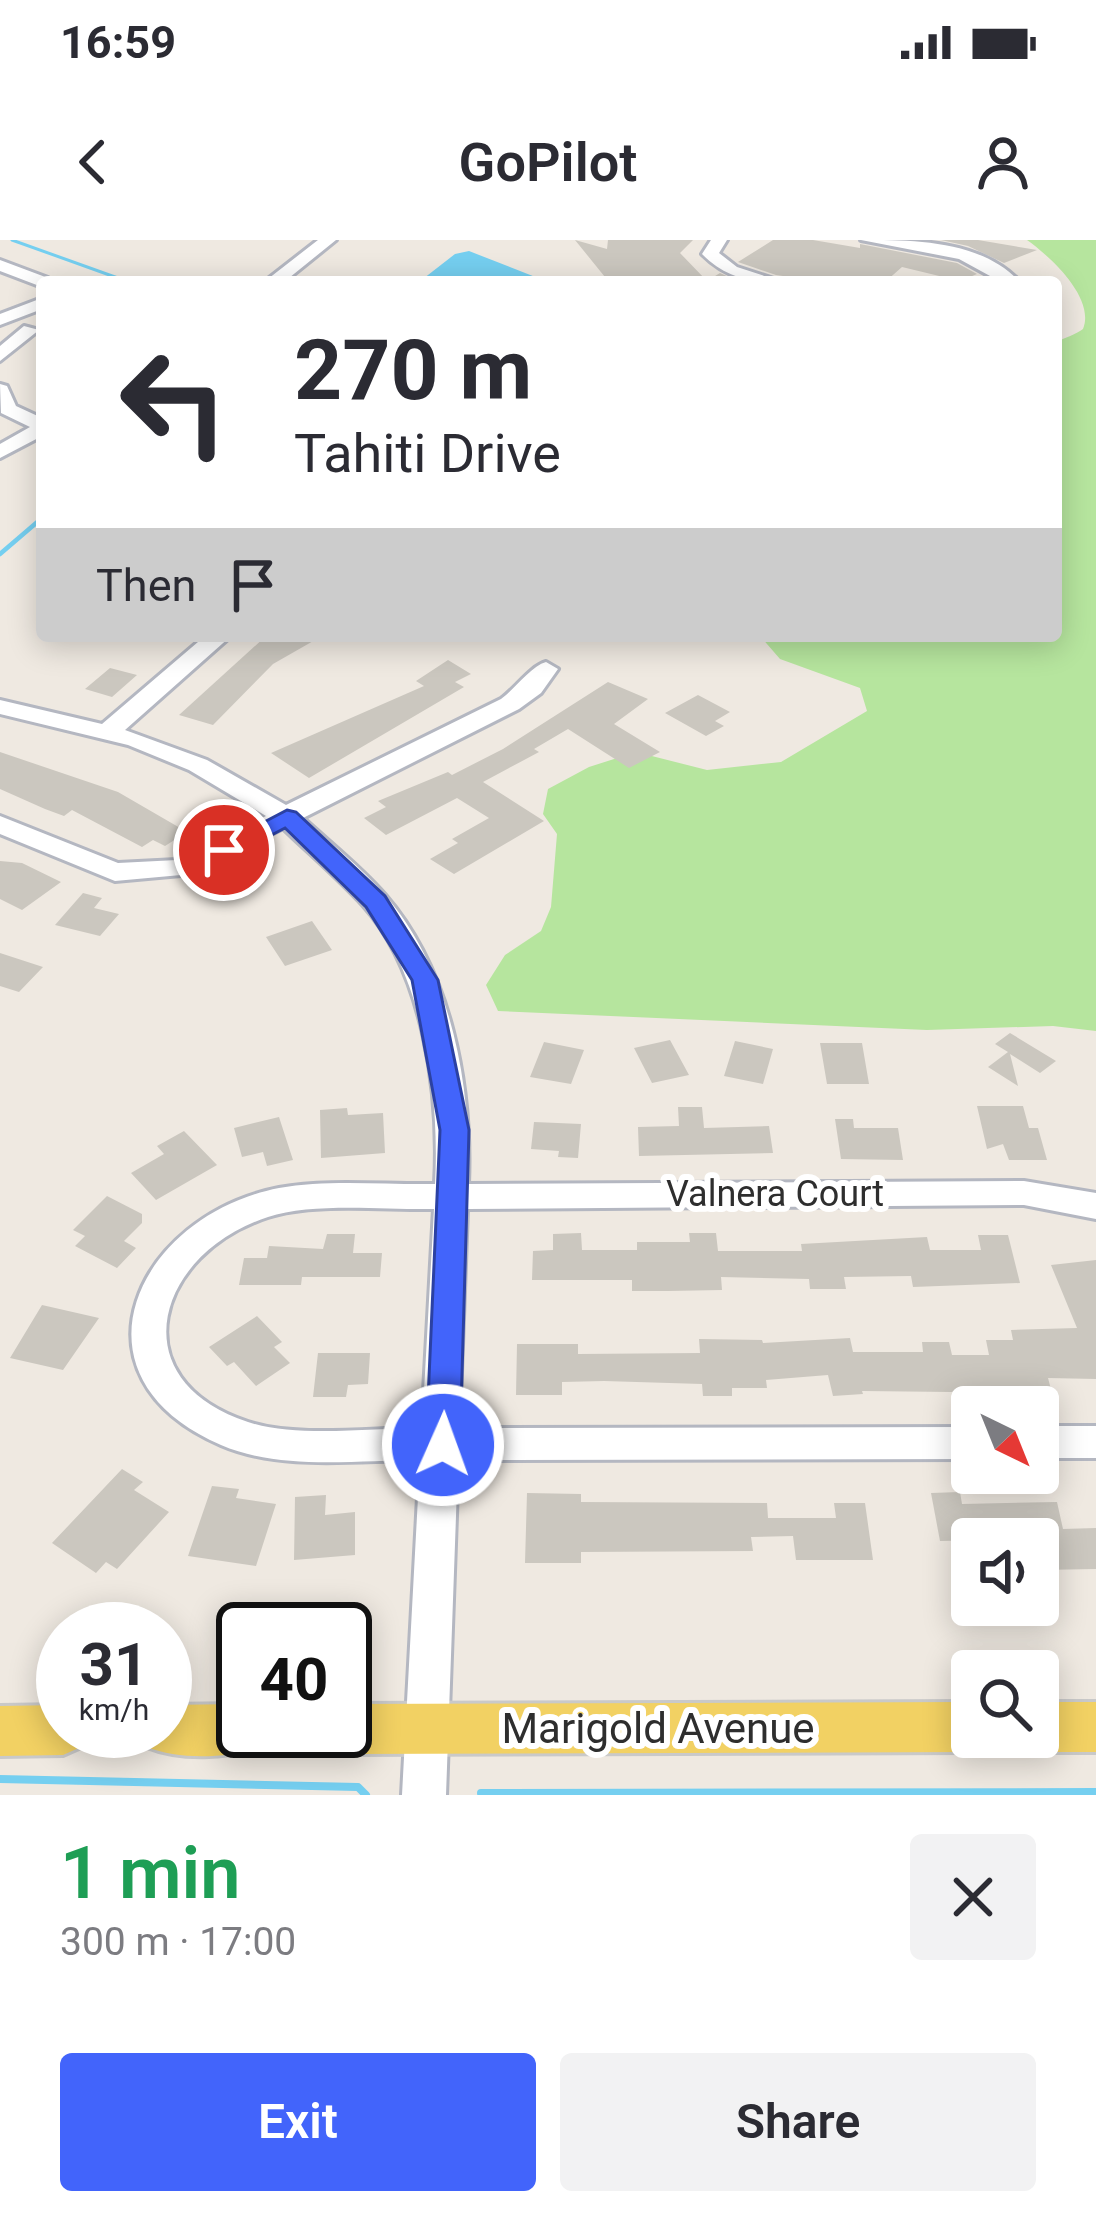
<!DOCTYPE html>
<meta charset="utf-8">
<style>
:root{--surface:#fff;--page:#f2f2f3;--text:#2b2b33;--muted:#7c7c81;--accent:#4264fb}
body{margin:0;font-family:Roboto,sans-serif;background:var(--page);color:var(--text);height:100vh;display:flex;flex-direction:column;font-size:45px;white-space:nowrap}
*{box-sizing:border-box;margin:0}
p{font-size:39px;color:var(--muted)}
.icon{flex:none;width:66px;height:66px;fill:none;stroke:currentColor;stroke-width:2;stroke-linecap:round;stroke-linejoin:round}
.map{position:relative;height:1555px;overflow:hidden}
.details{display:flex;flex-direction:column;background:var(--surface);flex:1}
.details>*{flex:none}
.hud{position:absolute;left:36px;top:36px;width:1026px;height:366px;border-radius:12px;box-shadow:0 6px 30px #0003;background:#fff;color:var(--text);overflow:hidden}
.needle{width:78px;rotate:137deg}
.fabs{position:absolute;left:951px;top:1146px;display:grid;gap:24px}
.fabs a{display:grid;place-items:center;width:108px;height:108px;border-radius:12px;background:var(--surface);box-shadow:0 6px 30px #0003;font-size:60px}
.speed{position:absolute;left:36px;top:1362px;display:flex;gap:24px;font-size:60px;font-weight:700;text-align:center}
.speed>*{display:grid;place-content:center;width:156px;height:156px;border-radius:50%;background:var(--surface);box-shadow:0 6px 30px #0003;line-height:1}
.speed small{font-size:30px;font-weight:400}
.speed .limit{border:6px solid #111;border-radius:18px;background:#fff;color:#111}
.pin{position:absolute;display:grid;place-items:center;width:102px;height:102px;color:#fff;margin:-51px;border:6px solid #fff;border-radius:50%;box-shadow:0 3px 12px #0007}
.me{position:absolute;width:132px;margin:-66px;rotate:2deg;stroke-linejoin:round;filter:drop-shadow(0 0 9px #0008)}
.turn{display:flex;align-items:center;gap:42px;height:252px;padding:0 60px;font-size:54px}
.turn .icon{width:156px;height:156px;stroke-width:2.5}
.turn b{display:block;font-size:84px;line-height:102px}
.then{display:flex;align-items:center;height:114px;padding:0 60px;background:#0003;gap:24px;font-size:45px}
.round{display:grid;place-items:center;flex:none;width:126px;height:126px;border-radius:12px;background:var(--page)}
.summary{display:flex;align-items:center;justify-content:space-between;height:204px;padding:0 60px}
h1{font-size:72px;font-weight:600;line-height:90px;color:#1e9e55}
.action{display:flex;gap:24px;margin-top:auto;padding:24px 60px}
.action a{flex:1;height:138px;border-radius:12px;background:var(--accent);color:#fff;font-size:48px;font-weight:600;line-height:138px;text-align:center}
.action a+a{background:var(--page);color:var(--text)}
.status{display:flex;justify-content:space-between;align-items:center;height:84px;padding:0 60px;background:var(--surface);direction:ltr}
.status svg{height:33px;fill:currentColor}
header{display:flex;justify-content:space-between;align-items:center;height:156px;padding:0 60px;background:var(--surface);font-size:54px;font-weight:600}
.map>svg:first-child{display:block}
</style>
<div class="status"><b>16:59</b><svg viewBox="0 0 49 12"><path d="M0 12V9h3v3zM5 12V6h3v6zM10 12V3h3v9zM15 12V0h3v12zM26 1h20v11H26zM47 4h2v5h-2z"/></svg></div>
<header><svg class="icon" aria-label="back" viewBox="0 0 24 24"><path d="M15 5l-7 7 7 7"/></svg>GoPilot<svg class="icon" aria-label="person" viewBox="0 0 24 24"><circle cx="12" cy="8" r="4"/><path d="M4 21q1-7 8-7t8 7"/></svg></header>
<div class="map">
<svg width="1096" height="1555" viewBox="0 0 1096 1555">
<rect width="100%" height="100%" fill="#efe9e1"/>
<path fill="#b6e59e" d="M1027 0H1096V791L1053 786 927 790 498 771 486 745 505 715 541 691 551 667 557 594 543 574 548 549 589 527 636 512 707 530 781 522 867 471 860 448 780 419 760 396H1056V102C1064 98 1077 94 1083 89 1096 57 1047 14 1027 0Z"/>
<path fill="#75cff0" d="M469 11 548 42H419L455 14Z"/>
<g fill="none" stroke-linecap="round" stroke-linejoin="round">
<path stroke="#75cff0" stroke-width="3" d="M12 0 129 42"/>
<path stroke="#75cff0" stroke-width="4.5" d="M0 314 42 278"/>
<path stroke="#75cff0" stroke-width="8" d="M0 1539 358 1547 366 1555
M481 1553 1096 1552"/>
</g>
<path fill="#cbc7bf" d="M575 0 607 9 608 0H693L680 13 707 41 720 33 740 42H609Z
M773 0H813L860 8V4L957 23 977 34 960 41 902 27 885 42H824L776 35 738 22Z
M941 0H978L1037 10 1004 23 968 6Z
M266 396H322L273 424 213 485 179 475Z
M448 420 471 434 455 442 464 447 309 538 271 513 424 446 416 441Z
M110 428 137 435 112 457 85 449Z
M608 442 648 459 614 484 660 512 629 528 568 489 534 509 539 512 483 542 544 581 454 634 430 619 458 603 452 599 489 578 457 558 386 595 364 578 386 567 378 561 448 532 452 535 503 509Z
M698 455 730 472 715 481 724 486 706 496 665 473Z
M0 512 118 552 187 592 165 606 153 600 142 607 72 570 64 576 45 569 0 549Z
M0 621 22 623 61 642 22 670 0 659Z
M83 653 102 658 94 668 119 674 100 696 55 685Z
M312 681 332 710 285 726 266 697Z
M0 713 43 727 19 752 0 746Z
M1010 793 1056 821 1040 833 1010 814 1018 846 988 827 1008 812 995 804Z
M670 800 689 835 652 843 634 808Z
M735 801 773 809 763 844 724 836Z
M544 802 584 810 571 844 530 837Z
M820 803H862L869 844H827Z
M977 866H1023L1029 888H1038L1047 920H1009L1003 904 987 909Z
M678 867H702L704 888 769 886 773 913 639 916 638 887 679 886Z
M347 868 348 875 383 873 385 913 321 918 320 870Z
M279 877 293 920 267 926 263 912 242 917 234 888Z
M835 879H853L854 888H898L903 920 841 919Z
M534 882 581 884 578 918 558 917 559 911 531 909Z
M184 891 217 925 156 960 131 933 164 914 157 906Z
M107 956 142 974V983L124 1001 136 1008 117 1028 75 1006 85 996 73 990Z
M581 993 582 1010H637V1002H690L689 993H716L718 1011H802L801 1004 927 997 930 1010H981L978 995H1008L1020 1043 913 1047 911 1036 844 1037 846 1049H810L809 1039 721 1037 722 1050 668 1051H632V1040H532L533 1011 553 1010V994Z
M327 994H355L353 1013H382L380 1037H302L301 1045H239L244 1018H267L269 1006 323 1009Z
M1096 1020V1139L1048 1138 1052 1153 862 1151 863 1154 833 1156 828 1135 766 1140 767 1148H732V1156H703L702 1144 604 1141 562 1142V1155H516L517 1104H578V1114L700 1113 699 1099 762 1100 763 1103 850 1098 853 1112H923L922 1102H949L952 1115H989L986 1100H1013L1011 1090 1077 1088 1051 1025Z
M42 1065 99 1078 63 1130 10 1118Z
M257 1076 282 1102 274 1107 290 1123 256 1146 234 1122 227 1126 209 1107Z
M318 1113H370L368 1144 348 1145 346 1157H313Z
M122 1229 143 1242 134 1250 169 1272 117 1329 106 1322 96 1333 52 1303Z
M212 1246 239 1249 236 1258 276 1264 256 1326 188 1316Z
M960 1252 962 1264 1057 1262 1063 1289 1096 1288V1329L1040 1330 1038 1299 940 1301 931 1253Z
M527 1253 581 1254V1262L767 1263 768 1278H836L834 1263H865L873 1320H796L793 1296 751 1297 753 1311 581 1312V1323H525Z
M326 1255 325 1275 355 1272V1315L294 1320 295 1257Z"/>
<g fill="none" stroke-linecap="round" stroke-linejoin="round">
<defs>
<path id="minor" d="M318 0H336L284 42H264Z
M711 0H727L719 13 737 27 783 42C749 42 726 38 702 14Z
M861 0C914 0 981 0 1020 42H1001L959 19Z
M0 20 48 38 51 42H42V47L0 31Z
M42 58V69L0 85V74Z
M24 86 39 90 0 121V106Z
M0 144 7 146 16 166 42 178V196L0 218V204L30 187 1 173Z
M205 396H231L125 490 207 520 286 565 501 459C515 449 531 426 546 422L558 429 541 453 519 469 303 578C330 603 361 627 385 655 451 731 472 845 468 944L1024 941 1096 953V979L1024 965 467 969 459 1188 972 1187V1219L458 1220 446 1555H402L420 1220C356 1220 281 1231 221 1205 61 1136 137 976 279 948 328 939 385 945 435 944 440 856 424 733 363 665 338 638 309 613 283 588L192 634 115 641 0 594V576L118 623 177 620 266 576 189 530 128 505 0 474V460L102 484ZM434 969 422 1188C371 1188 295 1198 248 1182 118 1139 157 1013 268 977 312 962 386 970 434 969Z
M1038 1186H1096V1218H1038Z"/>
<path id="major" d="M972 1462V1497H993L990 1504 972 1512 345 1514 327 1506 320 1491H345V1464Z
M1038 1462H1096V1512H1038L1020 1504 1017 1497H1038Z
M243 1464V1491H268L261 1506C229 1519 179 1520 147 1507L140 1491H165V1465Z
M63 1465V1491H88L81 1507 63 1515 0 1516V1466Z"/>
</defs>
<use href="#minor" stroke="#b4b7c1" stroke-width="6"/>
<use href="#major" stroke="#c9c9c9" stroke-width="6"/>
<use href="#minor" fill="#fff" fill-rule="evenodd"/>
<use href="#major" fill="#f2d163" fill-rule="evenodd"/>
</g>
<path fill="#4264fb" stroke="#2b41a3" stroke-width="3" d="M287 570 296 572 385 656 438 740 469 890 460 1205 455 1216 443 1220 431 1216 426 1205 440 890 412 740 366 667 285 588 233 615H215L211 610Z"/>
<g text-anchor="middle" stroke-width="12" stroke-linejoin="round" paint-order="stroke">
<g font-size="36" fill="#2e2e2e" stroke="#fff">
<text x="775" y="966">Valnera Court</text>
</g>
<g font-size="42" fill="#2e2e2e" stroke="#fff">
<text x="658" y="1503">Marigold Avenue</text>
</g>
</g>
</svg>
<div class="fabs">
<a><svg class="needle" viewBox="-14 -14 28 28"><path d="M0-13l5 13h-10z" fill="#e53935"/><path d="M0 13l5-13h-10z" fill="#7c7c81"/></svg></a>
<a><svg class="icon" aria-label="sound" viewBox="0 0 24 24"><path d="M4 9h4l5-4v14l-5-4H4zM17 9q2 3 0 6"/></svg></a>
<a><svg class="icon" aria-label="search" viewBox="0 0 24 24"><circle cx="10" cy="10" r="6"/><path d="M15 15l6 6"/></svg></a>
</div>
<div class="speed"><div>31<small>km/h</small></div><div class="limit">40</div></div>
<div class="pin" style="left:224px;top:610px;background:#d93025"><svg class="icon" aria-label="arrive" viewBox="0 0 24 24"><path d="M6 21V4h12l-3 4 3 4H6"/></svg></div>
<svg class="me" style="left:443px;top:1205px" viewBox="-20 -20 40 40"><circle r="17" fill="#4264fb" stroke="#fff" stroke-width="3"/><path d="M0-11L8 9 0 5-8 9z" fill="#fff"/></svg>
<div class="hud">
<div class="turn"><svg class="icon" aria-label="left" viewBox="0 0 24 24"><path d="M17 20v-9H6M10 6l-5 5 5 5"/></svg><div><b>270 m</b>Tahiti Drive</div></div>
<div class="then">Then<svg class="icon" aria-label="arrive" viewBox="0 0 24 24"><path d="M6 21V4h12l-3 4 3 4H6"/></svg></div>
</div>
</div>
<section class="details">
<div class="summary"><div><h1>1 min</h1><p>300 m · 17:00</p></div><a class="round"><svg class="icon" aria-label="close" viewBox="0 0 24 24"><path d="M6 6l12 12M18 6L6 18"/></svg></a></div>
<div class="action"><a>Exit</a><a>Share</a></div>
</section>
